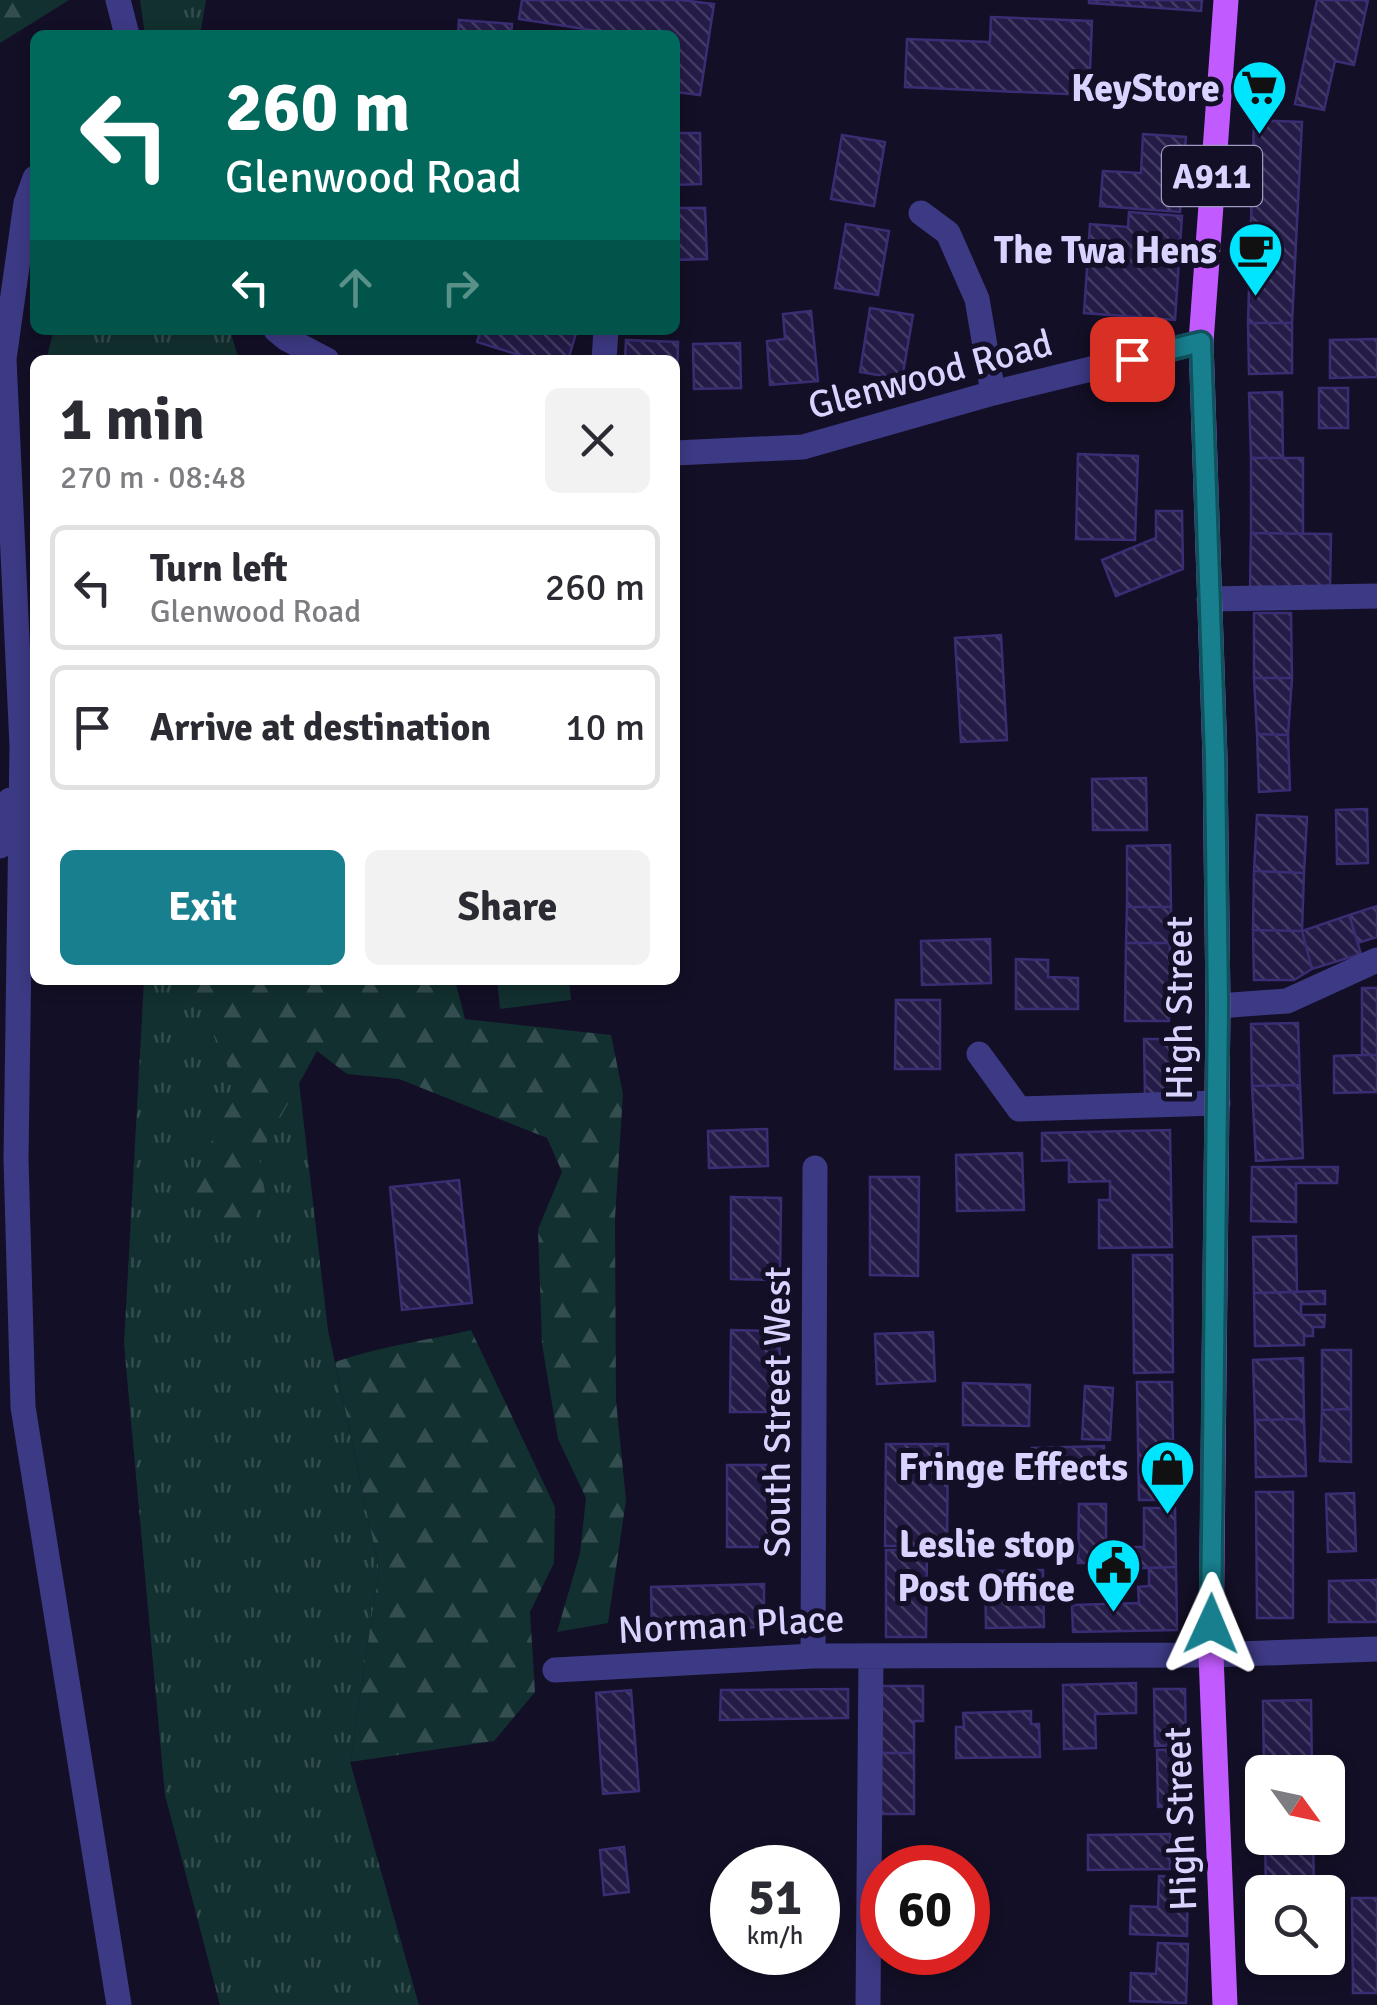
<!DOCTYPE html>
<meta charset="utf-8">
<style>
:root{--surface:#fff;--page:#f2f2f3;--text:#2b2b33;--muted:#7c7c81;--line:#e1e1e2;--accent:#187f8f}
body{margin:0;font-family:Signika,sans-serif;background:var(--page);color:var(--text);height:100vh;display:flex;flex-direction:column;font-size:38px;white-space:nowrap}
*{box-sizing:border-box;margin:0}
p{font-size:32px;color:var(--muted)}
.icon{flex:none;width:55px;height:55px;fill:none;stroke:currentColor;stroke-width:2;stroke-linecap:round;stroke-linejoin:round}
.map{position:relative;flex:1;overflow:hidden}
.details{position:absolute;left:30px;top:355px;width:650px;height:630px;display:flex;flex-direction:column;background:var(--surface);border-radius:15px;box-shadow:0 5px 15px #0003}
.details>*{flex:none}
.guide{position:absolute;left:30px;top:30px;width:650px;height:305px;border-radius:15px;box-shadow:0 5px 15px #0003;background:#00695c;color:#fff;overflow:hidden}
.needle{width:65px;rotate:123deg}
.tools{position:absolute;left:1245px;top:1755px;display:grid;gap:20px}
.tools a{display:grid;place-items:center;width:100px;height:100px;border-radius:15px;background:var(--surface);box-shadow:0 5px 15px #0003;font-size:50px}
.speed{position:absolute;left:710px;top:1845px;display:flex;gap:20px;font-size:50px;font-weight:700;text-align:center}
.speed>*{display:grid;place-content:center;width:130px;height:130px;border-radius:50%;background:var(--surface);box-shadow:0 5px 15px #0003;line-height:1}
.speed small{font-size:25px;font-weight:400}
.speed .limit{border:15px solid #d22;background:#fff;color:#111}
.pin{position:absolute;display:grid;place-items:center;width:85px;height:85px;color:#fff;margin:-42px;border-radius:20px;box-shadow:0 5px 15px #0006}
.me{position:absolute;width:110px;margin:-55px;rotate:1deg;stroke-linejoin:round;filter:drop-shadow(0 0 8px #0008)}
.turn{display:flex;align-items:center;gap:35px;height:210px;padding:0 30px;font-size:45px}
.turn .icon{width:130px;height:130px;stroke-width:2.5}
.turn b{display:block;font-size:70px;line-height:85px}
.lanes{display:flex;align-items:center;height:95px;padding:0 30px;background:#0003;justify-content:center;gap:50px;direction:ltr}
.lanes .off{opacity:.35}
.round{display:grid;place-items:center;flex:none;width:105px;height:105px;border-radius:15px;background:var(--page)}
.headline{display:flex;align-items:center;justify-content:space-between;height:170px;padding:0 30px}
h1{font-size:60px;font-weight:800;line-height:75px}
.button{display:flex;gap:20px;margin-top:auto;padding:20px 30px}
.button a{flex:1;height:115px;border-radius:15px;background:var(--accent);color:#fff;font-size:40px;font-weight:800;line-height:115px;text-align:center}
.button a+a{background:var(--page);color:var(--text)}
ul{padding:0;list-style:none}
li{display:flex;align-items:center;gap:30px;height:125px;margin:0 20px 15px;padding:0 10px;border:5px solid var(--line);border-radius:15px}
li div{flex:1}
li b{display:block;font-size:38px}
li em{font-style:normal}
.map>svg:first-child{display:block}
</style>
<div class="map">
<svg width="1377" height="2005" viewBox="0 0 1377 2005">
<defs>
<pattern id="grass-tufts" width="24" height="20" patternUnits="userSpaceOnUse" patternTransform="scale(2.5)"><rect width="24" height="20" fill="#12302f"/><path d="M3 7l-1-3M5 7V3M7 7l1-3M15 17l-1-3M17 17v-4M19 17l1-3" fill="none" stroke="#344d4e"/></pattern>
<pattern id="forest-firs" width="22" height="20" patternUnits="userSpaceOnUse" patternTransform="scale(2.5)"><rect width="22" height="20" fill="#12302f"/><path d="M5 1l3.5 6h-7zM16 11l3.5 6h-7z" fill="#344d4e"/></pattern>
<pattern id="building-back-hatch" width="6" height="6" patternUnits="userSpaceOnUse" patternTransform="scale(2.5)"><rect width="6" height="6" fill="#241b47"/><path d="M-1 5l2 2M0 0l6 6M5-1l2 2" fill="none" stroke="#433b63"/></pattern>
</defs>
<rect width="100%" height="100%" fill="#130f26"/>
<path fill="url(#grass-tufts)" d="M140 0H206L200 35H145Z
M54 330H230L239 360H46Z
M144 980H287L328 1330 379 1569 350 1762 419 2005H220L165 1795 124 1344Z"/>
<path fill="url(#forest-firs)" d="M0 0H69L0 43Z
M187 980H455L465 1019 611 1035 623 1094 615 1218 616 1401 626 1500 608 1623 557 1632 580 1553 586 1498 558 1439 542 1344 538 1229 562 1172 547 1138 399 1079 347 1074 317 1051 259 1156 265 1193 254 1218H216L188 1187C201 1163 233 1106 231 1079 229 1060 197 999 187 980Z
M471 1330 555 1507 554 1563 530 1612 535 1692 494 1741 350 1762 379 1569 335 1362C381 1346 424 1341 471 1330Z"/>
<path fill="#12302f" d="M497 980H569L571 1000 500 1009Z"/>
<path fill="url(#building-back-hatch)" stroke="#3b2d73" stroke-width="2.5" d="M522 0H681L714 4 700 95 675 92V35H624L519 19Z
M1089 0H1202L1201 11 1089 3Z
M1317 0H1368L1354 65 1335 61 1324 110 1295 104Z
M991 17 1092 21 1089 95 905 87 907 39 990 42Z
M459 20 512 24 511 35H458Z
M1254 120 1302 122 1292 323H1248Z
M675 133H700L701 184 675 185Z
M1143 134 1186 137 1180 212 1100 206 1103 171 1141 173Z
M842 135 885 142 874 206 831 199Z
M675 208H705L707 259 675 260Z
M1129 212 1182 216 1175 320 1084 313 1090 224 1128 227Z
M846 224 889 231 878 295 835 288Z
M870 308 913 315 902 379 860 372Z
M811 311 818 381 770 385 767 341 785 339 783 314Z
M1248 323H1292V373L1249 374Z
M481 330H577L568 360H535L477 342Z
M1377 339V377L1330 378V340Z
M626 340 678 342 677 389 675 360H625Z
M740 343 741 388 694 389 693 344Z
M1319 388H1348V428H1319Z
M1282 392 1283 458H1251L1249 393Z
M1078 454 1138 456 1135 540 1076 539Z
M1251 458H1303V534L1251 533Z
M1156 511H1182L1183 569 1116 596 1102 560 1156 538Z
M1251 533 1331 534 1330 591 1250 590Z
M1254 613H1291L1292 678H1254Z
M1001 635 1007 740 961 742 955 638Z
M1254 678H1292L1288 735 1257 734Z
M1257 734 1288 735 1290 790 1259 792Z
M1146 778 1147 830H1093L1092 779Z
M1367 809 1368 863 1337 864 1336 810Z
M1257 815 1307 817 1304 873 1254 871Z
M1170 845 1171 907H1127V846Z
M1254 871 1304 873 1302 931 1253 930Z
M1377 906V937L1358 943 1349 915Z
M1127 907H1171L1170 943H1126Z
M1349 915 1361 954 1312 969 1302 931Z
M1253 930 1302 931 1312 969 1294 980H1254Z
M990 939 991 983 922 985 921 941Z
M1126 943H1170L1169 1021H1125Z
M1016 959 1048 960V977L1078 978V1009H1016Z
M1362 988H1377V1055H1362Z
M896 1000H940V1069H895Z
M1298 1023 1300 1085 1252 1086 1251 1024Z
M1144 1039H1178L1179 1097 1145 1098Z
M1362 1055H1377V1092L1334 1093V1056Z
M1300 1085 1303 1158 1256 1161 1252 1086Z
M767 1129 768 1166 709 1168 708 1131Z
M1170 1130 1172 1247 1099 1248V1200H1110V1181L1069 1182V1160L1042 1161V1133Z
M1022 1153 1024 1210 957 1211 956 1155Z
M1252 1167H1338L1337 1183H1296V1222L1251 1221Z
M870 1177H919L918 1276 870 1275Z
M459 1180 472 1303 402 1310 390 1187Z
M731 1197 781 1198 780 1280 731 1279Z
M1296 1236 1297 1292 1254 1293 1253 1237Z
M1133 1255H1172L1173 1372 1134 1373Z
M1325 1291V1304H1301V1315H1325L1324 1327H1313V1336H1304V1345L1255 1346 1254 1293Z
M731 1330 780 1331 779 1412H730Z
M933 1332 935 1381 877 1384 875 1334Z
M1322 1350H1351V1409L1322 1410Z
M1303 1358 1304 1419 1255 1420 1253 1360Z
M1137 1382H1172L1174 1500H1139Z
M963 1383 1030 1385 1029 1426 963 1425Z
M1085 1386 1113 1388 1110 1440 1082 1439Z
M1351 1409V1462L1320 1461 1322 1410Z
M1304 1419 1306 1476 1256 1477 1255 1420Z
M886 1444H948L947 1546H885Z
M1104 1446 1105 1480 1033 1483 1032 1448Z
M727 1465H776V1547H727Z
M1256 1492H1293V1618H1257Z
M1354 1493 1356 1551 1328 1552 1326 1494Z
M1079 1504H1106V1563H1078Z
M1144 1508H1175L1176 1567 1112 1569V1547H1144Z
M886 1550H927L926 1637H886Z
M1176 1567 1177 1630 1073 1632 1072 1605 1139 1603 1138 1587 1149 1586V1568Z
M1043 1570 1044 1627 986 1628 985 1571Z
M1377 1580V1622H1329V1581Z
M764 1584V1627L652 1630 651 1587Z
M1136 1683V1713L1095 1714 1096 1748 1064 1749 1063 1685Z
M877 1686H923V1721H914V1753H878Z
M848 1689V1718L720 1720 721 1690Z
M1154 1689H1185L1186 1745 1155 1746Z
M631 1690 639 1791 603 1794 596 1693Z
M1311 1700 1312 1772H1264L1263 1701Z
M1031 1711V1724H1039L1040 1757 956 1758V1727H964L963 1713Z
M1188 1749 1189 1806 1158 1807 1157 1750Z
M878 1753H914V1814H878Z
M1170 1834V1869L1088 1870V1835Z
M1265 1838H1313L1314 1889 1266 1890Z
M624 1847 629 1892 604 1895 600 1850Z
M1159 1876 1188 1877 1187 1936 1130 1934 1131 1906 1158 1907Z
M1352 1898H1377V1993H1353Z
M1158 1943 1188 1944 1186 2003 1130 2001 1131 1973 1156 1974Z"/>
<g fill="none" stroke-linecap="round" stroke-linejoin="round">
<path stroke="#3d3a85" stroke-width="25" d="M118 0 127 35
M35 178 26 203 4 359 22 746 16 1159 23 1407 119 2005
M921 213 948 233 977 299 993 393
M276 330 287 339 327 360
M604 360 606 330
M675 453 803 447 993 393 1201 342
M1209 599 1377 596
M0 846 10 800
M1218 1006 1287 1001 1377 960
M979 1054 1019 1109 1218 1103
M813 1656 815 1168
M555 1670 813 1656 1211 1655 1377 1649
M868 2005 871 1656"/>
<path stroke="#c25bff" stroke-width="25" d="M1225 2005 1211 1655 1218 1006 1215 757 1201 342 1226 0"/>
</g>
<g fill="none" stroke-linecap="round" stroke-linejoin="round">
<defs>
<path id="route" d="M1132 359 1201 342 1215 757 1218 1006 1211 1624"/>
</defs>
<use href="#route" stroke="#10535d" stroke-width="25"/>
<use href="#route" stroke="#187f8f" stroke-width="18"/>
</g>
<defs>
<symbol id="supermarket-pin" viewBox="-11 -11 22 30"><path d="M0 17L-7.5 6A9.5 9.5 0 1 1 7.5 6Z" fill="#00e5ff" stroke="#130f26"/><path d="M-6-5.5h2.5l.6 2H6L4.5 2H-2.5L-4.4-4H-6ZM-1.5 3.2a1.3 1.3 0 1 0 .1 0ZM3 3.2a1.3 1.3 0 1 0 .1 0Z" fill="#111"/></symbol>
<symbol id="cafe-pin" viewBox="-11 -11 22 30"><path d="M0 17L-7.5 6A9.5 9.5 0 1 1 7.5 6Z" fill="#00e5ff" stroke="#130f26"/><path d="M-5.5-4.5H6V0H3Q3 3.5 0 3.5H-2.5Q-5.5 3.5-5.5 0ZM3-3.2v2h1.7v-2ZM-6 4.5H4V6H-6Z" fill="#111"/></symbol>
<symbol id="shop-pin" viewBox="-11 -11 22 30"><path d="M0 17L-7.5 6A9.5 9.5 0 1 1 7.5 6Z" fill="#00e5ff" stroke="#130f26"/><path d="M-5-2.5h2.3a2.7 3.5 0 0 1 5.4 0H5L5.5 6h-11ZM-1.5-2.5h3a1.5 2.3 0 0 0-3 0Z" fill="#111"/></symbol>
<symbol id="civic-pin" viewBox="-11 -11 22 30"><path d="M0 17L-7.5 6A9.5 9.5 0 1 1 7.5 6Z" fill="#00e5ff" stroke="#130f26"/><path d="M-.6-6.5H3V-4.5H.6V-3L4-1V1h2V6H-6V1h2V-1L-.6-3ZM-1.2 2.5V6h2.4V2.5Z" fill="#111"/></symbol>
</defs>
<g fill-rule="evenodd">
<use href="#supermarket-pin" x="1228" y="56" width="63" height="86"/>
<use href="#cafe-pin" x="1224" y="218" width="63" height="86"/>
<use href="#shop-pin" x="1136" y="1436" width="63" height="86"/>
<use href="#civic-pin" x="1082" y="1534" width="63" height="86"/>
</g>
<g text-anchor="middle" stroke-width="10" stroke-linejoin="round" paint-order="stroke">
<rect fill="#130f26" stroke="#9e99be" stroke-width="2.5" x="1162" y="146" width="100" height="60" rx="8"/>
<g font-size="35" font-weight="bold" fill="#d9d4ff">
<text x="1212" y="188">A911</text>
</g>
<g font-size="38" font-weight="bold" fill="#d9d4ff" stroke="#130f26" text-anchor="end">
<text x="1220" y="101">KeyStore</text>
<text x="1217" y="263">The Twa Hens</text>
<text x="1128" y="1480">Fringe Effects</text>
<text x="1075" y="1557">Leslie stop<tspan x="1075" dy="44">Post Office</tspan></text>
</g>
<g font-size="38" fill="#d9d4ff" stroke="#130f26">
<text transform="translate(930 374) rotate(-15)" y="13">Glenwood Road</text>
<text transform="translate(1179 1008) rotate(-90)" y="13">High Street</text>
<text transform="translate(777 1412) rotate(-90)" y="13">South Street West</text>
<text transform="translate(731 1624) rotate(-3)" y="13">Norman Place</text>
<text transform="translate(1180 1819) rotate(-92)" y="13">High Street</text>
</g>
</g>
</svg>
<div class="tools">
<a><svg class="needle" viewBox="-14 -14 28 28"><path d="M0-13l5 13h-10z" fill="#e53935"/><path d="M0 13l5-13h-10z" fill="#7c7c81"/></svg></a>
<a><svg class="icon" aria-label="search" viewBox="0 0 24 24"><circle cx="10" cy="10" r="6"/><path d="M15 15l6 6"/></svg></a>
</div>
<div class="speed"><div>51<small>km/h</small></div><div class="limit">60</div></div>
<div class="pin" style="left:1132px;top:359px;background:#d93025"><svg class="icon" aria-label="arrive" viewBox="0 0 24 24"><path d="M6 21V4h12l-3 4 3 4H6"/></svg></div>
<svg class="me" style="left:1211px;top:1624px" viewBox="-20 -20 40 40"><path d="M0-17L14 15 0 8-14 15z" fill="#187f8f" stroke="#fff" stroke-width="4"/></svg>
<div class="guide">
<div class="turn"><svg class="icon" aria-label="left" viewBox="0 0 24 24"><path d="M17 20v-9H6M10 6l-5 5 5 5"/></svg><div><b>260 m</b>Glenwood Road</div></div>
<div class="lanes"><svg class="icon" aria-label="left" viewBox="0 0 24 24"><path d="M17 20v-9H6M10 6l-5 5 5 5"/></svg><svg class="icon off" aria-label="ahead" viewBox="0 0 24 24"><path d="M12 20V5M6 11l6-6 6 6"/></svg><svg class="icon off" aria-label="right" viewBox="0 0 24 24"><path d="M7 20v-9h11M14 6l5 5-5 5"/></svg></div>
</div>
<section class="details">
<div class="headline"><div><h1>1 min</h1><p>270 m · 08:48</p></div><a class="round"><svg class="icon" aria-label="close" viewBox="0 0 24 24"><path d="M6 6l12 12M18 6L6 18"/></svg></a></div>
<ul>
<li><svg class="icon" aria-label="left" viewBox="0 0 24 24"><path d="M17 20v-9H6M10 6l-5 5 5 5"/></svg><div><b>Turn left</b><p>Glenwood Road</p></div><em>260 m</em></li>
<li><svg class="icon" aria-label="arrive" viewBox="0 0 24 24"><path d="M6 21V4h12l-3 4 3 4H6"/></svg><div><b>Arrive at destination</b></div><em>10 m</em></li>
</ul>
<div class="button"><a>Exit</a><a>Share</a></div>
</section>
</div>
